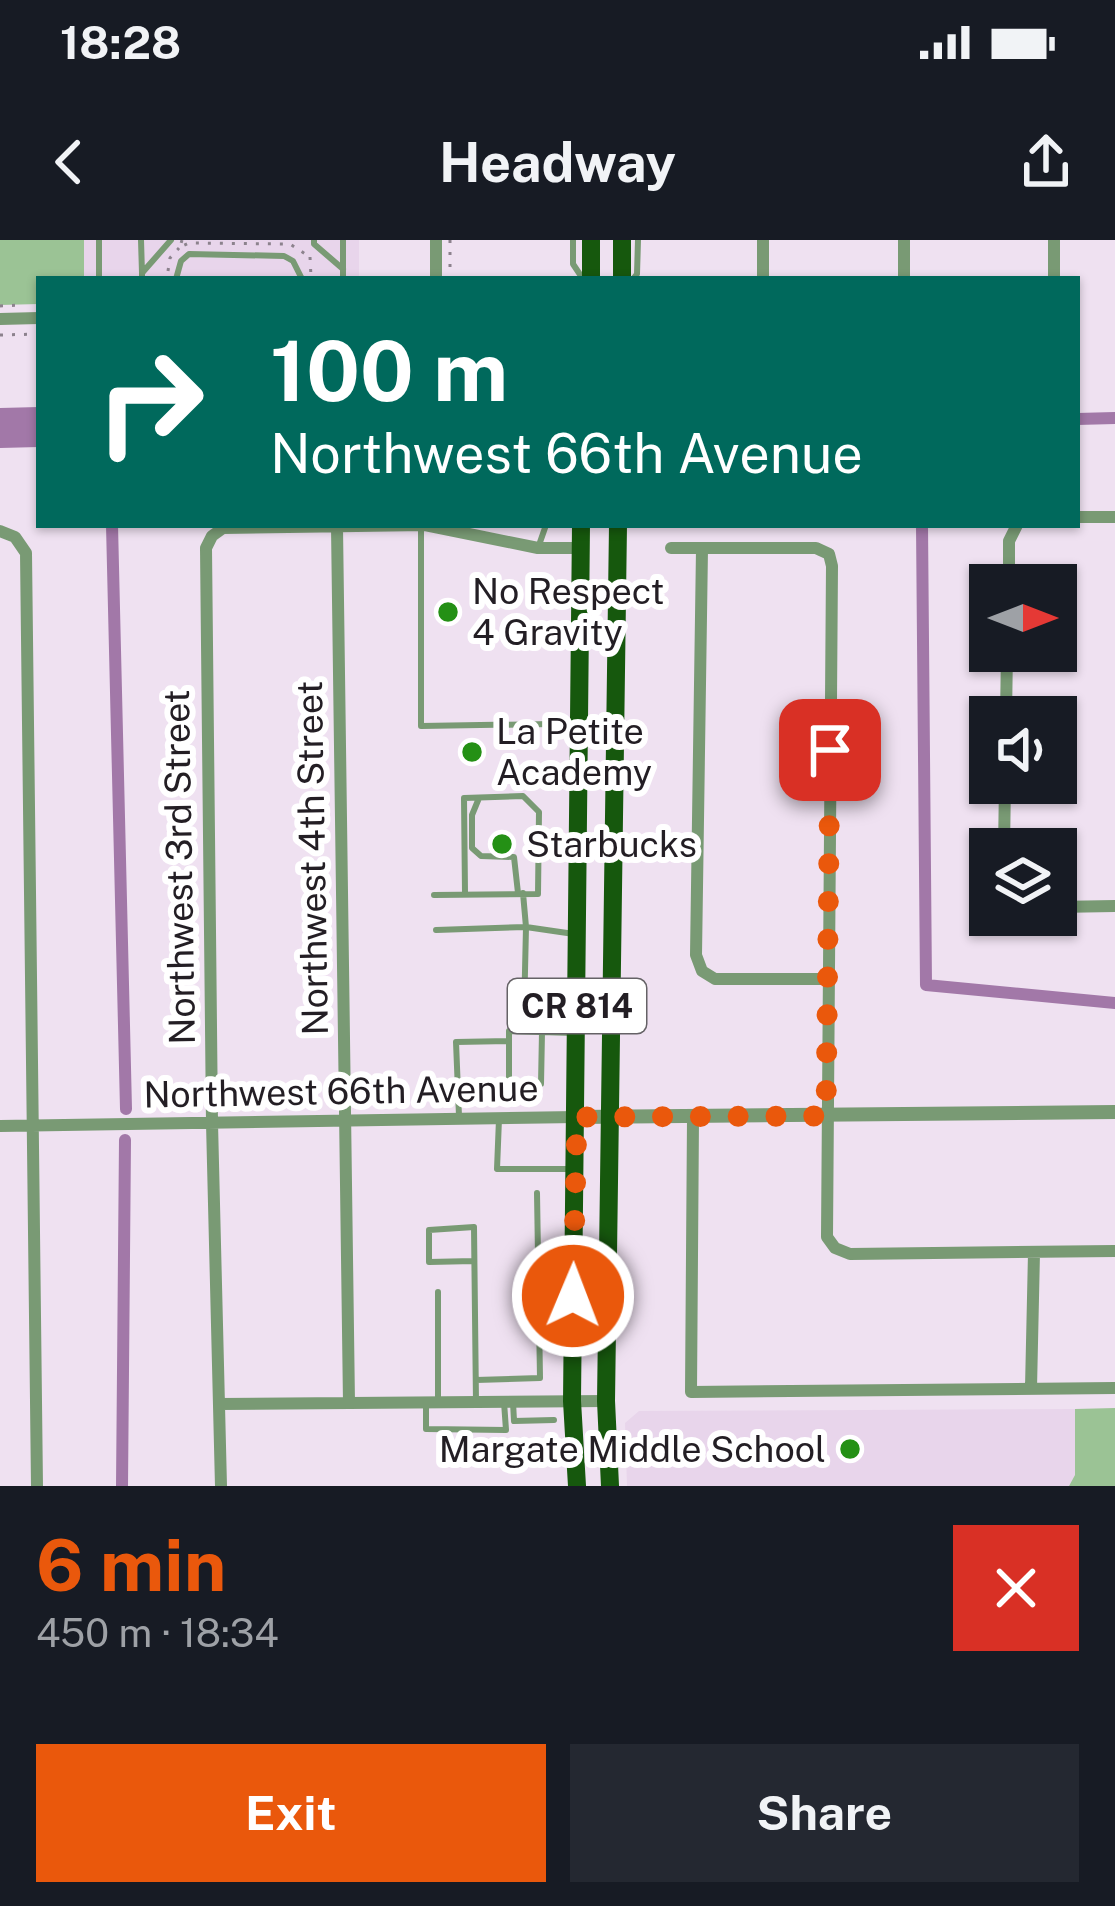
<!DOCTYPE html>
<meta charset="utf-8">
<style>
:root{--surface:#171b24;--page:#242831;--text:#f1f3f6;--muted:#9ea1a6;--accent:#ea580c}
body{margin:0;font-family:"Public Sans",sans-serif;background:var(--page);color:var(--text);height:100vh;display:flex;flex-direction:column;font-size:45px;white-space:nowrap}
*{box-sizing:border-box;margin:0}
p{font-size:39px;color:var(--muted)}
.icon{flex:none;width:66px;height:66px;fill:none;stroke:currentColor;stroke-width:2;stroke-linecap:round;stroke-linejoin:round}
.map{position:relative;height:1246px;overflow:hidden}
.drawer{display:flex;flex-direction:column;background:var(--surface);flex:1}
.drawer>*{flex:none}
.hud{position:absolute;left:36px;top:36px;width:1044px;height:252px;border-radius:0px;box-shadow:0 3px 9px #0004;background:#00695c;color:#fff;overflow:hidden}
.needle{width:78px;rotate:90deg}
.controls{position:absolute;left:969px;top:324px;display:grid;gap:24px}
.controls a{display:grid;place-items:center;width:108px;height:108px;border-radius:0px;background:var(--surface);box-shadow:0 3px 9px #0004;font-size:60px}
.pin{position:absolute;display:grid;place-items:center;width:102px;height:102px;color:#fff;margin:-51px;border-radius:24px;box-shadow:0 6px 18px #0006}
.me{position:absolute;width:132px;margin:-66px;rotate:1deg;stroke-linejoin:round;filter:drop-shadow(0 0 9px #0008)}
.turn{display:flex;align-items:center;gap:42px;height:252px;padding:0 36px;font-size:54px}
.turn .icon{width:156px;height:156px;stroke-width:2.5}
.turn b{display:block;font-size:84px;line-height:102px}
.round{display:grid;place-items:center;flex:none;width:126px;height:126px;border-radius:0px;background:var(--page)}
.overview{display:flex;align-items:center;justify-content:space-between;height:204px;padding:0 36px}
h1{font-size:72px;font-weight:700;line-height:90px;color:var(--accent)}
.button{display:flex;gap:24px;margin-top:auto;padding:24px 36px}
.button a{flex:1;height:138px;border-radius:0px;background:var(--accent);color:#fff;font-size:48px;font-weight:700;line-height:138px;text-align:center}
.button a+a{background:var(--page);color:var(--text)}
.status{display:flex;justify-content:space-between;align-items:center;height:84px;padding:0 60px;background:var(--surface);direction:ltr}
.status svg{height:33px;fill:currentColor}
header{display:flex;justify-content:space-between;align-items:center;height:156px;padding:0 36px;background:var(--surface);font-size:54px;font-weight:700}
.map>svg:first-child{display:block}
</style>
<div class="status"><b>18:28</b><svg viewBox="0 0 49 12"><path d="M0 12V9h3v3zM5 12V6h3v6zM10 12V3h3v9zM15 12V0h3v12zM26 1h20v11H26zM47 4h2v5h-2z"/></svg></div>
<header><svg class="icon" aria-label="back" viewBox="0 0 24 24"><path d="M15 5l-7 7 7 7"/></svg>Headway<svg class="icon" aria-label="share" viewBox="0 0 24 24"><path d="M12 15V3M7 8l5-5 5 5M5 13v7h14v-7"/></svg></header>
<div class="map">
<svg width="1115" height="1246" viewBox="0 0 1115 1246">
<rect width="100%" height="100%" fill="#efe1f1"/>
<path fill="#e8d5eb" d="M84 0H359V39H84Z
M1075 1169V1235L1069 1246H627L625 1183 639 1171Z"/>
<path fill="#9bc395" d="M0 0H84V39H39V64L0 65Z
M1115 1168V1246H1069L1075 1235V1169Z"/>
<path fill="#a278a8" d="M39 167V207L0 208V168Z"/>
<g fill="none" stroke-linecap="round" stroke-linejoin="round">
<path stroke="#a278a8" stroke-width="12" d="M1077 179 1115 178
M112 285 126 869
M922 285 926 745 1115 763
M122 1246 125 900"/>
<path stroke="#8c828d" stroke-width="3" stroke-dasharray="3 9" stroke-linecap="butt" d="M182 0 180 7 189 3 290 4 310 17
M310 17 311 37
M168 31 170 18 179 8
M450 39V0
M0 66 22 65
M0 95 39 94
M545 615H561"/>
<path stroke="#799a74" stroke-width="6" d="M99 0V39
M141 0 142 33
M314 0V4L343 29
M573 0V24L583 39
M142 39V33L171 0
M176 39 181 21 189 14 284 16 293 21 302 39
M343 39V0
M633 39 637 34 638 0
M421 288V486L612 483
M538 308 546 285
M479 558 472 575V608L481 616 514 617 518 653
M523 653 526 687 574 694
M434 655 538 654 539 572 523 556 464 558 465 653
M436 690 526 687 524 775
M509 801V791L573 793
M541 844 542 792
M459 876 456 802 509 801V847
M499 879 497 929H569
M474 1021 429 1022V990L474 987 476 1162
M538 1047H570
M438 1052V1162
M538 1056H571
M476 1140 540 1138 537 953
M513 1162 514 1181 554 1180
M426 1166V1189L506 1190 504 1162"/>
<path stroke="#799a74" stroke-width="12" d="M436 39V0
M763 39V0
M904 39V0
M1054 39V0
M0 79 39 78
M1077 277H1115
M337 287 349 1163
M0 291 15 297 26 313 37 1246
M671 308H816L829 314 832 326 827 997 835 1008 850 1014 1115 1011
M702 309 696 715 702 731 715 739H827
M1009 345V301L1017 285
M1006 477 1007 411
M1004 609 1005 543
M1056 667 1115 666
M693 878 691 1152 1115 1148
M0 886 577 877
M1031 1148 1034 1013
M219 1164 606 1161
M221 1246 212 883 206 308 212 296 223 288 425 285 538 308H581"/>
<path stroke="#799a74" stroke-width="14" d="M577 877 1115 872"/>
<path stroke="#16580d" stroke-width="18" d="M591 39V0
M622 39V0
M577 1246 572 1161 581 285
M610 1246 606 1161 618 285"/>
</g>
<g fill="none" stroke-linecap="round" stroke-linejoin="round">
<path stroke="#ea580c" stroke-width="21" stroke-dasharray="0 37.8" d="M573 1056 577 877 826 876 830 510"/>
</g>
<g fill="#249015" stroke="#fff" stroke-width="4.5">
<circle cx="448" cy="372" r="12"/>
<circle cx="472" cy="512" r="12"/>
<circle cx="502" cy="604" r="12"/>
<circle cx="850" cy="1209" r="12"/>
</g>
<g text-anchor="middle" stroke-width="12" stroke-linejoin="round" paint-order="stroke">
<rect fill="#fff" stroke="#656266" stroke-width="3" x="508" y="739" width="138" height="54" rx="9"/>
<g font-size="33" font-weight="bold" fill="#231e24">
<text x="577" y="778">CR 814</text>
</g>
<g font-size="36" fill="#231e24" stroke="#fff" text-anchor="start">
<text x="472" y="364">No Respect<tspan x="472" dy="41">4 Gravity</tspan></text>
<text x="496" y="504">La Petite<tspan x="496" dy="41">Academy</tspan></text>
<text x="526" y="617">Starbucks</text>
<text x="826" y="1222" text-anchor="end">Margate Middle School</text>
</g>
<g font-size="36" fill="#231e24" stroke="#fff">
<text transform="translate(312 618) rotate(-91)" y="13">Northwest 4th Street</text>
<text transform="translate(179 627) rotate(-91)" y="13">Northwest 3rd Street</text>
<text transform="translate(341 851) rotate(-1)" y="13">Northwest 66th Avenue</text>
</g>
</g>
</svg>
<div class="controls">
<a><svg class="needle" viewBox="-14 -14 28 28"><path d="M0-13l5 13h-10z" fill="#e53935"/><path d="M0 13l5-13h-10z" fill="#9ea1a6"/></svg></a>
<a><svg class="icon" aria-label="sound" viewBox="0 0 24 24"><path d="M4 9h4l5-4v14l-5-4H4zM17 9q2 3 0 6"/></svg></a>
<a><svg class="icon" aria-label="layers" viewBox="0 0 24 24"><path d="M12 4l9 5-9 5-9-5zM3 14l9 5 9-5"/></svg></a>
</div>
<div class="pin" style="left:830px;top:510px;background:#d93025"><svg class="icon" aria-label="arrive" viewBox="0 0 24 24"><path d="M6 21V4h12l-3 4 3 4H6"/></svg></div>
<svg class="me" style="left:573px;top:1056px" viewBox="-20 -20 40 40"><circle r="17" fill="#ea580c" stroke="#fff" stroke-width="3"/><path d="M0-11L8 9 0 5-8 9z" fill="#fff"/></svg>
<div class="hud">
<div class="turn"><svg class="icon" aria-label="right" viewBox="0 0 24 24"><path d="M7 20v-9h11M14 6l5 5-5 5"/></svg><div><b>100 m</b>Northwest 66th Avenue</div></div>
</div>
</div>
<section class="drawer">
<div class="overview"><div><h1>6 min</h1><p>450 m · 18:34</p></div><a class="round" style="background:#d93025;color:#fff"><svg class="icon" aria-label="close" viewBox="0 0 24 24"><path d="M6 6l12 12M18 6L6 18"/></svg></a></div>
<div class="button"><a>Exit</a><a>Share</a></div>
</section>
